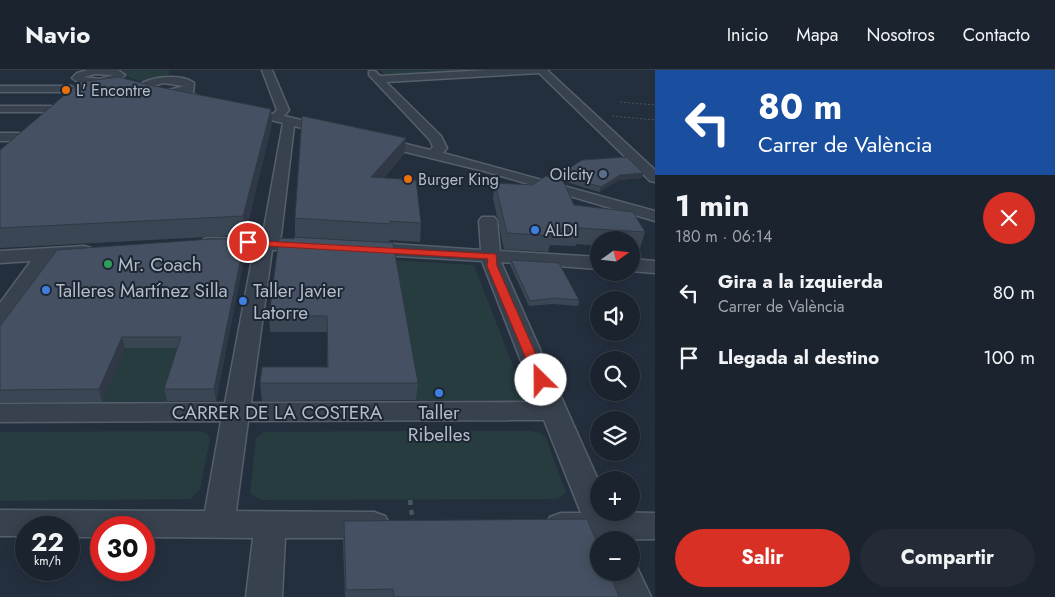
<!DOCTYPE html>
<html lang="es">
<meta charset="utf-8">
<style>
:root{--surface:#1b232e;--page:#242b36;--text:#f1f3f6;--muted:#a0a4aa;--line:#39404a;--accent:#d93025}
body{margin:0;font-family:Jost,sans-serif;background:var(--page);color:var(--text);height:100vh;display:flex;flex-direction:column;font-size:19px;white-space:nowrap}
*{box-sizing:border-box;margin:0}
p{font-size:16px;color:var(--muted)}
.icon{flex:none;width:28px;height:28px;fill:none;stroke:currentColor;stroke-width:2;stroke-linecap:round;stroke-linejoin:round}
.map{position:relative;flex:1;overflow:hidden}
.details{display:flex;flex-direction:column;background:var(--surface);width:400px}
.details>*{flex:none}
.guide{background:#1a4fa0;color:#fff;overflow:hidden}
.needle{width:32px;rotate:75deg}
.buttons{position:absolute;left:590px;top:161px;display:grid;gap:10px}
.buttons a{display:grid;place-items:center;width:50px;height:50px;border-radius:50%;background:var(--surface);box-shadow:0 2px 12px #0003,0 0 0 1px var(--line);font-size:25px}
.speed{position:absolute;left:15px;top:446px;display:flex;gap:10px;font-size:25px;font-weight:700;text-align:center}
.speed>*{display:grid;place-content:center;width:65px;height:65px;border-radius:50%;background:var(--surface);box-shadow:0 2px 12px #0003,0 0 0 1px var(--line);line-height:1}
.speed small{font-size:12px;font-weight:400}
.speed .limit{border:8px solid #d22;background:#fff;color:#111}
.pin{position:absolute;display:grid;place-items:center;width:42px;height:42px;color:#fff;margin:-21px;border:2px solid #fff;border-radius:50%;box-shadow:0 1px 5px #0007}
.me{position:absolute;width:55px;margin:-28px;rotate:337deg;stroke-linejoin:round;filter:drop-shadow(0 0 4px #0008)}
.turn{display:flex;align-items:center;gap:18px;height:105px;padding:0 20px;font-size:22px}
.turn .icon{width:65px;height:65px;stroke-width:2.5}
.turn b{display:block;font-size:35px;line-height:42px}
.round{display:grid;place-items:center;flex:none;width:52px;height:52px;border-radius:26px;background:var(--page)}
.overview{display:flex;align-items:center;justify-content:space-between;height:85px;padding:0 20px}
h1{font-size:30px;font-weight:700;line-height:38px}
.button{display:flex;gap:10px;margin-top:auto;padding:10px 20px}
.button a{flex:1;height:58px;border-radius:30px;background:var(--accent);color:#fff;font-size:20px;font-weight:700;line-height:58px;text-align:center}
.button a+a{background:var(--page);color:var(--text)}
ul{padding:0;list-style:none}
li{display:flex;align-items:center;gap:15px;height:65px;padding:0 20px}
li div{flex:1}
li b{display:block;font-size:19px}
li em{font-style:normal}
header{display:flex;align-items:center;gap:30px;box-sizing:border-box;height:70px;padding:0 25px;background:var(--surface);border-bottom:1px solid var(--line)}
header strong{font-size:24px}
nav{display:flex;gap:28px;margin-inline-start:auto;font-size:18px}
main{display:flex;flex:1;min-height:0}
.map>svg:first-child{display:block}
</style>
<header>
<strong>Navio</strong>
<nav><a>Inicio</a><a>Mapa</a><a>Nosotros</a><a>Contacto</a></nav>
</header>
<main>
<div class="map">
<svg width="655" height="527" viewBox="0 0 655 527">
<rect width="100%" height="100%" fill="#242f3e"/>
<path fill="#263c3f" d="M126 0H169V4C162 12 141 13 130 8 126 6 126 3 121 1Z
M380 0H499L385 5Z
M392 190 474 195 526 330H416Z
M125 278H183L167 331 102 332Z
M200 361 207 363 210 369 200 420 190 429 0 431V362Z
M406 361H531L540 363 546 368 566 423 557 429 261 430 250 424 256 368 264 362Z"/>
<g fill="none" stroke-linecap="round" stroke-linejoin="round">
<defs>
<path id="minor" d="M88 0H118L125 5C114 17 84 19 72 8L77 3ZM95 4 113 5 100 9 84 7Z
M262 0H272L289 40 284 46 335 58 337 61 331 65 294 56 281 165 278 169 314 171 317 175 314 179 272 180 251 333 537 332 482 191 363 184 357 182 354 178 357 174 363 172 481 180 479 151 482 147H494L497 151 500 181 599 187V199L501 192 599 412V442L655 443V469L599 470V480L592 469H561L550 465 545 456 550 447 561 443H581L544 350 248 351 236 441 374 442 385 446 390 455 385 464 374 468H285L282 527H246L253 468 144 467V458H101V467H69V458H26V466H0V440L205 441 221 351 0 352V334L225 333 254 179 210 178 204 177 201 173 204 169 210 168 258 169 263 164 283 53 193 32 182 25C167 28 147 31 136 18 146 6 182 3 194 13L193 24 201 27 273 44 277 40ZM163 13 184 16 165 21 148 18Z
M488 0H547L655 100V112L650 111 539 3 386 12 441 66 447 78 443 83 655 141V151L484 101 369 73 367 70 374 66 430 80 433 77 430 70 369 5V1H375L380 6Z
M0 16H71L76 19 71 22H0Z
M0 36H51L57 39 51 42H0Z
M0 63H19L25 67 19 71H0Z
M84 176 91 178 93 182 91 186 51 190 8 253 0 255V233L31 191 0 193V181Z
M631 189 655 191V203L631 201Z
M631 490 634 491 651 527H615L605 502H631Z"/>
</defs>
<use href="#minor" stroke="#565f6c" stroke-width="3"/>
<path stroke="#44595c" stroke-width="1" stroke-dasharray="2 2" stroke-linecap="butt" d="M620 32 655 35
M612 46 655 50"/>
<path stroke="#44595c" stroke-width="4.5" stroke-dasharray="5 5" stroke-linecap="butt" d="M410 430 413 454"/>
<use href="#minor" fill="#38414e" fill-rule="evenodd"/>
</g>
<path fill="#3b4654" d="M149 15 271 39 272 54 245 165 0 178V80Z
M406 68 404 84 384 108 421 153 420 172 389 170V173L295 167V148Z
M643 103 642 108 619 110 599 122 563 111 574 135 645 162 640 178H631V170H599V176L576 174V176L550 175 548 182 504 179 493 128 495 113 532 115 558 109 559 105Z
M279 168 418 313 416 330 262 331 260 313 327 297V262H270L269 246Z
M241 169V173L245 183 216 331H167L164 319 177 278H125L102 332H0V256Z
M511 190 579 230 578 236 553 234 529 236 510 195Z
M344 451 619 527H345L343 475Z"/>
<path fill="#303945" d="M271 39 272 54 245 165 243 146Z
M406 68 404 84 370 124 371 107Z
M643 103 642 108 619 110 599 122 601 117 620 105Z
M244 173 245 183 216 331 214 319Z
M122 267 125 278 102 332 99 319Z"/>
<path fill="#455162" stroke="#303945" d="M119 7 149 15 271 39 243 146 0 158V80L80 12Z
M302 46 406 68 371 107 416 110 421 153 390 151V154L295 148Z
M627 87 643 103 620 105 601 117 559 105 582 90Z
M546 106 563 111 574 135 633 142 645 162 579 158 580 160 548 158 552 166 507 163 495 113 532 115Z
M294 167 393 173 418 313H260L262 297H328L327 246H269L279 168 294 169Z
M212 169H241L240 173H244L214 319H164L181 267H122L99 319 0 320V256L57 180Z
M511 190 559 193 579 230 554 228 530 231Z
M587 449 599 477V502H609L619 527H394L393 519 346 520 344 451Z"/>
<path fill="#d93025" stroke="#8d1f18" d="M244 170 496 184 497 196 547 310 541 315 535 310 487 196 488 189 248 175 244 174Z"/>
<g fill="#e8710a" stroke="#1d2633" stroke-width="2">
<circle cx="66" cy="20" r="5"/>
<circle cx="408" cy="109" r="5"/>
</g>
<circle fill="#5c6f8a" stroke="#1d2633" stroke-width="2" cx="603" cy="104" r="5"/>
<g fill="#3f7fe0" stroke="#1d2633" stroke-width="2">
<circle cx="535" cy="160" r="5"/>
<circle cx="46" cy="220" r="5"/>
<circle cx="243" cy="231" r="5"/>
<circle cx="439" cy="323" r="5"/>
</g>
<circle fill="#2e9e5b" stroke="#1d2633" stroke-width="2" cx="108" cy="194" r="5"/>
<g text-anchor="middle" stroke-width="4" stroke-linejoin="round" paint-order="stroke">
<g font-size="16" fill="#b4bcc9" stroke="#1d2633" text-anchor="start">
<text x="76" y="26">L' Encontre</text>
<text x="593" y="110" text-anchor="end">Oilcity</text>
<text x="418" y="115">Burger King</text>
<text x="545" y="166">ALDI</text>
</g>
<g font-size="19" fill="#b4bcc9" stroke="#1d2633" text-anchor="start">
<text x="118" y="201">Mr. Coach</text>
<text x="56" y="227">Talleres Martínez Silla</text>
<text x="253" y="227">Taller Javier<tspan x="253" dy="22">Latorre</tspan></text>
<text x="439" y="349" text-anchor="middle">Taller<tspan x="439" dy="22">Ribelles</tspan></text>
</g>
<g font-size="19" fill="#b4bcc9" stroke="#1d2633">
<text x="277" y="349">CARRER DE LA COSTERA</text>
</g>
</g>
</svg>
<div class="buttons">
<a><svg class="needle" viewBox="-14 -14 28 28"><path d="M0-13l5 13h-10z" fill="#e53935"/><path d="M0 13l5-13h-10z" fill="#a0a4aa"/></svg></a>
<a><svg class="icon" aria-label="sound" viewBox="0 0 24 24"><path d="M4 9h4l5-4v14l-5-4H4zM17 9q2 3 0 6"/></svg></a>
<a><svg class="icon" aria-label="search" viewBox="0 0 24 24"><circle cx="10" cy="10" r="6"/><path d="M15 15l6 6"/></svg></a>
<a><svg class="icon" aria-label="layers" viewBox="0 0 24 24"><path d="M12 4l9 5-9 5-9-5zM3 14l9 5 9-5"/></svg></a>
<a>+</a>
<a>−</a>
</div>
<div class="speed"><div>22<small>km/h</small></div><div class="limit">30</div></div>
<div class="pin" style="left:248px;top:172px;background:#d93025"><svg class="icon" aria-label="arrive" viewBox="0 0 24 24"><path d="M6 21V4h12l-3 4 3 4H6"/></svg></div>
<svg class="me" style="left:541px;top:310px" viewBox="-20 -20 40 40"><circle r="19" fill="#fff"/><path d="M0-13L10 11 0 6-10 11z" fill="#d93025"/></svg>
</div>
<section class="details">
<div class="guide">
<div class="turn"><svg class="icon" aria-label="left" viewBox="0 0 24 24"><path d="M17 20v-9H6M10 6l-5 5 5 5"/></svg><div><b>80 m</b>Carrer de València</div></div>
</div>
<div class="overview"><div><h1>1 min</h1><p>180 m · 06:14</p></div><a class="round" style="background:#d93025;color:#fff"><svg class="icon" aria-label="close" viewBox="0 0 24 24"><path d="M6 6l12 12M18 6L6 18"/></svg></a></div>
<ul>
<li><svg class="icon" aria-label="left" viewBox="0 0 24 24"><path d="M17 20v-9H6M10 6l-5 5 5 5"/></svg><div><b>Gira a la izquierda</b><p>Carrer de València</p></div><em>80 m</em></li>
<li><svg class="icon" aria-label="arrive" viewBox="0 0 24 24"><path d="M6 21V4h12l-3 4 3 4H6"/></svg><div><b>Llegada al destino</b></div><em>100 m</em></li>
</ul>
<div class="button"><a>Salir</a><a>Compartir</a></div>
</section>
</main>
